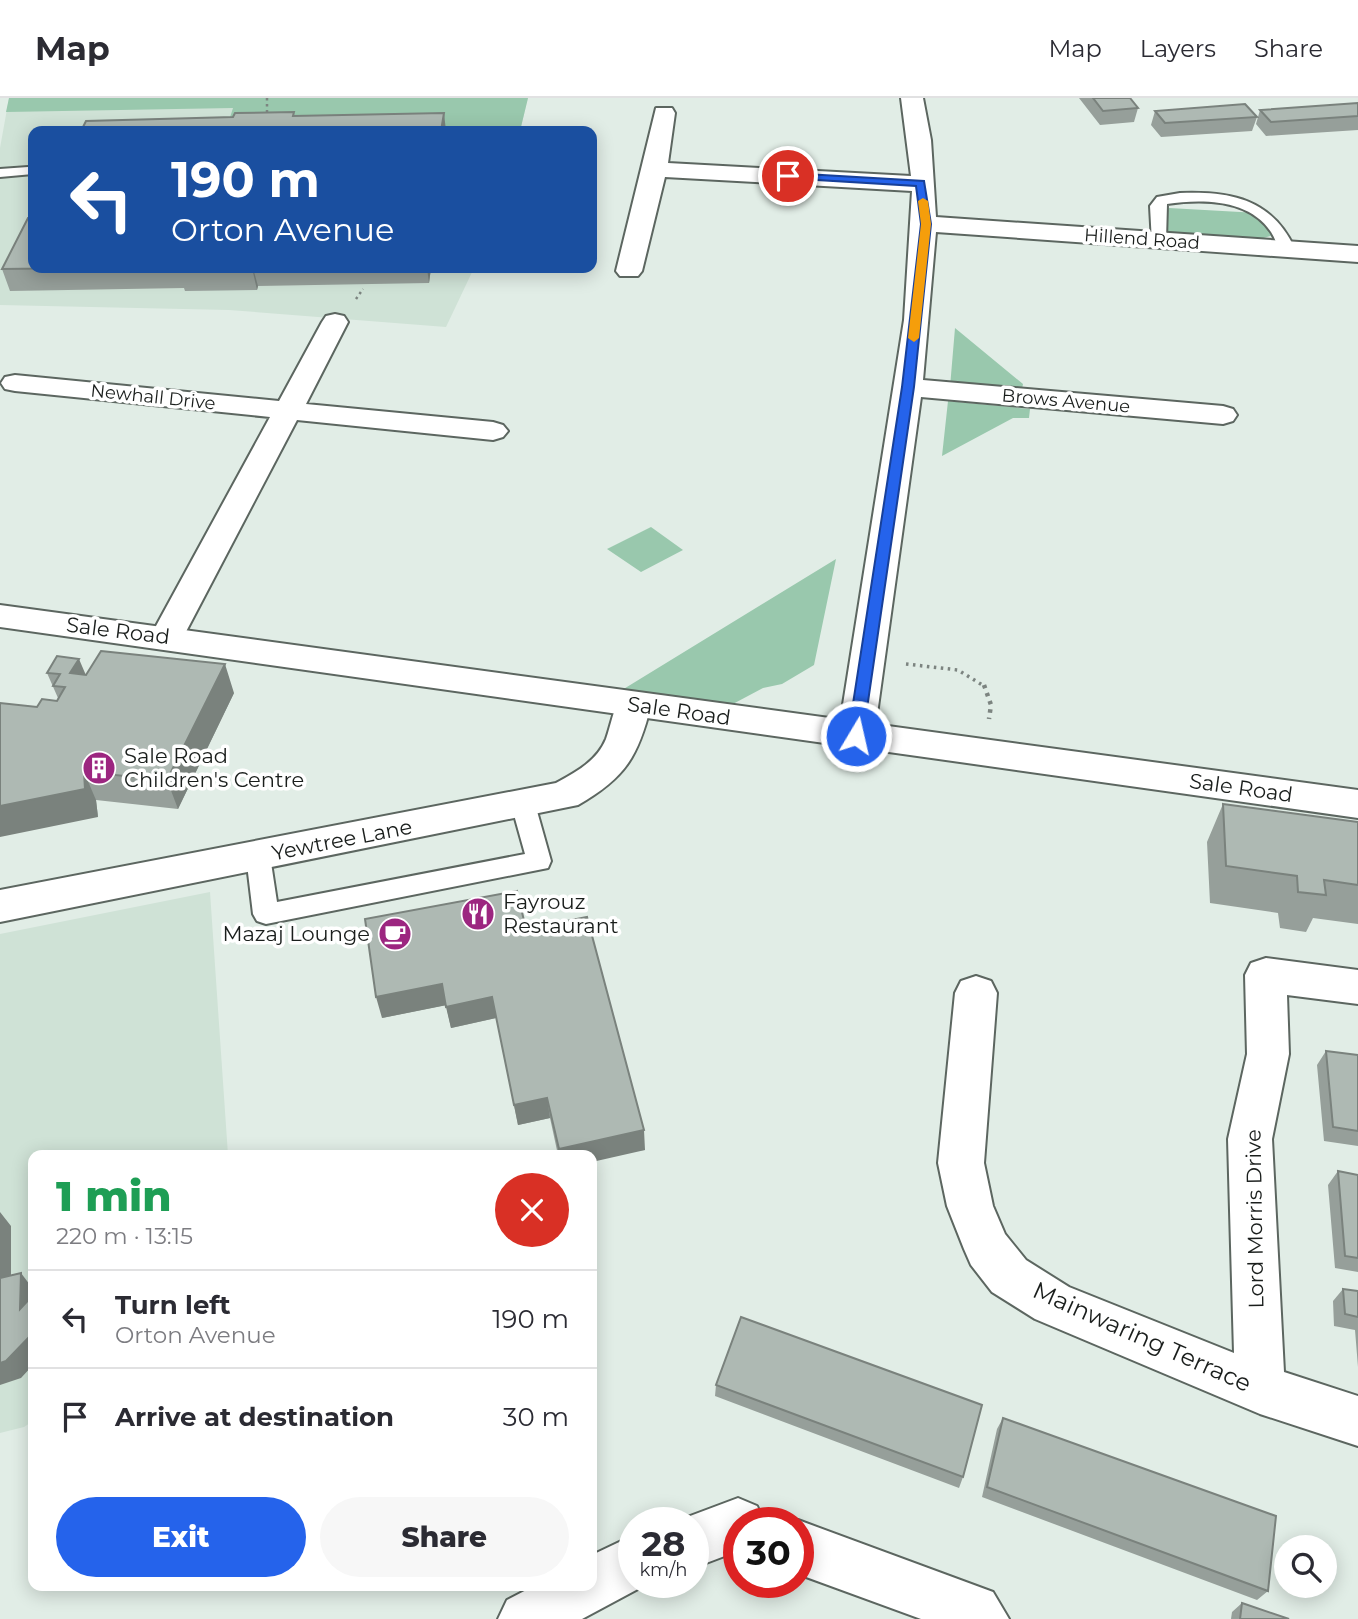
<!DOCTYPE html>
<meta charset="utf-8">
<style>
:root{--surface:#fff;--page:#f7f7f7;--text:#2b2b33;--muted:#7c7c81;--line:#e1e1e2;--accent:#2563eb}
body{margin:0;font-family:Montserrat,sans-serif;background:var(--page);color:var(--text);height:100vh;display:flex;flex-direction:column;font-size:26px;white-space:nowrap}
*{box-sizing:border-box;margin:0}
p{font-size:23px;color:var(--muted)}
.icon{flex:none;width:38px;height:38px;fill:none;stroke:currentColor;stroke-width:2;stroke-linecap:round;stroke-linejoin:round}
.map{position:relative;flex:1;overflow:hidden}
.details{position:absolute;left:28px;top:1052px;width:569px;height:441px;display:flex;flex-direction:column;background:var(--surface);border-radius:14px;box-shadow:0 4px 18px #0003}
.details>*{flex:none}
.banner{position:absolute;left:28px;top:28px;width:569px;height:147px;border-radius:14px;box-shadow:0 4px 18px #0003;background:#1a4fa0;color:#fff;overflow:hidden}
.fabs{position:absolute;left:1274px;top:1437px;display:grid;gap:14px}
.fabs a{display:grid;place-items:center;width:63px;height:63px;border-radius:50%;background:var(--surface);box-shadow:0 4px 18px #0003;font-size:35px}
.speed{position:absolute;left:618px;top:1409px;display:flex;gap:14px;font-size:35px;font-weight:700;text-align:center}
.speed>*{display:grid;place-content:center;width:91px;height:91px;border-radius:50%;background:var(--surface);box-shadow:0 4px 18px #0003;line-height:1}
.speed small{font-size:18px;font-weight:400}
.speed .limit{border:10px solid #d22;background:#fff;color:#111}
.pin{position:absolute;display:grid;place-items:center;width:60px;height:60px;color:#fff;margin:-30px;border:4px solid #fff;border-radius:50%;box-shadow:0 2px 7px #0007}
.me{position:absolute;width:77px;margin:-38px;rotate:9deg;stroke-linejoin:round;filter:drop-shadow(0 0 5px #0008)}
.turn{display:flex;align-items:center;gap:24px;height:147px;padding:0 28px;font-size:32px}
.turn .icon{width:91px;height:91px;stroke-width:2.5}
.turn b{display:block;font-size:49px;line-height:60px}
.round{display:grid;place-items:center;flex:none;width:74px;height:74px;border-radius:37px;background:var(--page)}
.head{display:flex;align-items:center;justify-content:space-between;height:119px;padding:0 28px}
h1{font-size:42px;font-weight:800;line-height:52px;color:#1e9e55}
.cta{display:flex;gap:14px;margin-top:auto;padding:14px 28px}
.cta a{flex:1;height:80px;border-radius:42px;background:var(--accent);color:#fff;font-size:28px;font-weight:800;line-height:80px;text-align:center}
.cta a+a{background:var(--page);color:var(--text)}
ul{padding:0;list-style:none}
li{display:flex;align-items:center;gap:21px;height:98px;padding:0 28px;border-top:2px solid var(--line)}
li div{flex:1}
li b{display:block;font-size:26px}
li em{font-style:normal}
header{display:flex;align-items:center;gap:42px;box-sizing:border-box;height:98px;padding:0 35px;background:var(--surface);border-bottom:2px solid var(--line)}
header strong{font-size:33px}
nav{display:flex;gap:38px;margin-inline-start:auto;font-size:24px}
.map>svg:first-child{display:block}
</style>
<header>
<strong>Map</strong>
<nav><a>Map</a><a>Layers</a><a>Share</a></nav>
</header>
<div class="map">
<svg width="1358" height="1521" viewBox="0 0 1358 1521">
<rect width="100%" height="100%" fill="#e1ede6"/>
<path fill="#cfe2d6" d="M9 0H528L520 33H33V170H474L446 229 229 212 0 207V50Z
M210 794 228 1057H33V1323L24 1329 0 1335V836Z"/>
<path fill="#99c8ad" d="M9 0H528L520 33 226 32 233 10 6 14Z
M1169 110 1258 115 1274 137 1260 141 1166 134 1161 114Z
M955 230 1023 286 1021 296 950 289Z
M948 303 1030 311 1029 320H1013L942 358Z
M651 429 683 452 641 474 607 451Z
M836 461 814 567 782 586 763 590 731 607 622 592Z"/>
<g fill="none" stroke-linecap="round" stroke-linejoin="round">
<defs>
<path id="lane" d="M28 69 33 70V76L0 79V71Z
M1180 95C1231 93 1272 101 1295 151L1287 156 1281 154C1277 148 1275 140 1271 134 1249 101 1202 101 1167 106L1166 142 1158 147 1152 145 1150 108 1157 99Z
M523 697 531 700 535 706 551 763 548 770 266 826 257 823 253 816 246 758 249 751 258 749 267 751 270 758 277 804 525 756 511 706 515 700Z"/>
<path id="street" d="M901 0H923L931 42 936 119 1358 148V164L936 134 923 282 1223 308 1233 311 1237 317 1233 323 1223 326 921 299 874 638 869 647 856 651 843 647 838 638 904 222 912 93 665 79 642 173 638 178H620L616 173 656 10H672L675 15 668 65 911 78Z
M335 216 344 218 348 224 306 306 493 324 503 327 508 333 503 339 493 342 297 322 179 547 167 550 155 547 150 539 270 319 15 293 5 291 1 285 5 279 15 277 279 303 322 224 326 218Z
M633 595 645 598 651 607C638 659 625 680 578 707L0 824V792L556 685C576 674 597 663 606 641 611 627 613 612 621 598Z
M1266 860 1358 872V906L1287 897 1289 956 1272 1041 1284 1274 1358 1298V1348L1260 1316 1035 1221 992 1194 971 1167 964 1151 947 1108 938 1065 955 895 961 883 976 878 991 883 997 895 984 1065 993 1108 1005 1136 1026 1162 1069 1189 1234 1255 1228 1041 1247 956 1245 877 1251 865Z
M738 1400 757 1408 764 1424H738V1453L693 1470V1424H674Z
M798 1422 993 1494 1009 1521H921L798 1476V1424H792Z
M634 1437V1484H651L582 1521H498L507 1502 534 1488H592V1457Z"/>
<path id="secondary" d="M0 507 1358 692V720L0 529Z"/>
</defs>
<use href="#lane" stroke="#5c6660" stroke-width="4"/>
<use href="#street" stroke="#5c6660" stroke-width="4"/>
<use href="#secondary" stroke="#5c6660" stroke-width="4"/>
<path stroke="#7c8480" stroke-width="2.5" stroke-dasharray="2.5 3.5" stroke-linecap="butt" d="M267 0V19
M356 201 363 191"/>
<path stroke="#7c8480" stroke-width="3.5" stroke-dasharray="2.5 4.5" stroke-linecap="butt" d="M906 566 958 572 984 588"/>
<path stroke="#7c8480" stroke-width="4.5" stroke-dasharray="3.5 5" stroke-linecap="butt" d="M984 587 991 607 989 621"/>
<use href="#lane" fill="#fff" fill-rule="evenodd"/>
<use href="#street" fill="#fff" fill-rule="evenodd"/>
<use href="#secondary" fill="#fff" fill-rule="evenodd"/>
</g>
<path fill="#969f9a" d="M1079 0H1130L1138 10 1134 24 1100 27Z
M1358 5V32L1266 38 1256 26 1260 12Z
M1155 13 1257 19 1252 33 1161 39 1151 27Z
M33 105V170H431L429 185 258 188 257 192 185 193 184 190 10 193 2 171 32 120 30 115Z
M47 575 85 576 234 595 178 711 96 702 98 719 37 609 57 603 58 600Z
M1223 706 1358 724V826L1313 820 1306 834 1280 830 1278 815 1210 805 1207 744Z
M526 831 645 1052 592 1057H558L550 1020 518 1027 496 920 451 930 446 907 382 920Z
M1326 953 1358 957V1048L1324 1043 1317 967Z
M1338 1073 1358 1077V1174L1335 1170 1328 1087Z
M1343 1191 1358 1193V1269L1355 1232 1334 1228 1333 1203Z
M716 1287 963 1379 959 1390 715 1298Z
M1003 1320 1268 1493 1257 1502 982 1399 997 1331Z
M1242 1505 1289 1521H1231L1232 1514Z"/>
<path fill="#7a827d" d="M444 15 446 33H441Z
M252 170H253L258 188 257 192Z
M427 170H431L429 185Z
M79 561 91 589 70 575Z
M225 566 234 595 178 711 167 682Z
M84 674 96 702 98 719 0 739V708Z
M442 886 447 907 382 920 376 899Z
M492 899 496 920 451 930 446 909Z
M547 1000 550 1020 518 1027 514 1007Z
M644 1032 645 1052 592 1064V1057H560L559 1051Z
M0 1114 11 1128V1199L0 1185Z
M21 1175 33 1191V1226L20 1211Z
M33 1235V1267L21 1280 0 1287V1265Z"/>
<path fill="#aeb9b3" stroke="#7a827d" stroke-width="2" d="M1093 0H1130L1138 10 1103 13Z
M1358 5V18L1271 24 1260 12Z
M1245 6 1257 19 1165 25 1155 13Z
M294 14 293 18 444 15 441 33H81L86 23 233 19 235 15Z
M33 105V115H30Z
M28 120H33V170H85L2 171Z
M179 170H252L179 172Z
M101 553 225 566 167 682 84 674 85 691 0 708V605L37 609 42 601 57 603 65 589 53 588 60 576 47 575 57 558 79 561 70 575 86 577Z
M1223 706 1358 724V787L1324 782 1326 797 1298 794 1297 778 1226 768Z
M517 793 526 831 587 819 644 1032 559 1051 547 1000 514 1007 492 899 446 909 442 886 376 899 365 821Z
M1326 953 1358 957V1033L1333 1029Z
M1338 1073 1358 1077V1160L1345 1158Z
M21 1175 20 1211 33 1197V1235L6 1263 0 1265V1180Z
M1343 1191 1358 1193V1219L1345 1216Z
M741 1219 982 1307 963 1379 716 1287Z
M1003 1320 1276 1418 1268 1493 987 1389Z
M1242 1505 1289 1521H1240Z"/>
<path fill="#2563eb" stroke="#184099" stroke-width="2" d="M788 75 924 83 931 126 914 289 863 638 856 643 848 638 902 289 921 126 916 88 785 80Z"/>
<path fill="#f59e0b" d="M923 100 928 103 931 126 919 240 914 244 908 240 921 126 918 103Z"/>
<defs>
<symbol id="building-disc" viewBox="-11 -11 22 22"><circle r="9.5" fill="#9c2680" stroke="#fff"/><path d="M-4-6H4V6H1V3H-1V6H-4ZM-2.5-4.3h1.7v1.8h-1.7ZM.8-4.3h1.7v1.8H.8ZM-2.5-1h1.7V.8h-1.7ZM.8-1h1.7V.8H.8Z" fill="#fff"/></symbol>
<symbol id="restaurant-disc" viewBox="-11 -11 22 22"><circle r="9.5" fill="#9c2680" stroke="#fff"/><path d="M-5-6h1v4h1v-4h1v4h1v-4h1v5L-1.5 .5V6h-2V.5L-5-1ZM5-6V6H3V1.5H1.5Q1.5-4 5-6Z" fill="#fff"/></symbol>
<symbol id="cafe-disc" viewBox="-11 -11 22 22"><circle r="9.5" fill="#9c2680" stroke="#fff"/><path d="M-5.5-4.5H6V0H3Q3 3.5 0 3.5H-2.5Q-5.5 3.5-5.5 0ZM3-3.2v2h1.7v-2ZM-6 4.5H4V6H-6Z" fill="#fff"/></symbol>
</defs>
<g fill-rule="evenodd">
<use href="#building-disc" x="80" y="651" width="38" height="38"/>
<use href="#restaurant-disc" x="459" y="797" width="38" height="38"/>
<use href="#cafe-disc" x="376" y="817" width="38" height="38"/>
</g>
<g text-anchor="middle" stroke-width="7" stroke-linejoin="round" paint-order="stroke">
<g font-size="18" fill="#1a1e1c" stroke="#fff">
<text transform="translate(1142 141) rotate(4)" y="6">Hillend Road</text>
<text transform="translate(153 299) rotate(6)" y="6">Newhall Drive</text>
<text transform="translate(1066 303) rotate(5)" y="6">Brows Avenue</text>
</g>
<g font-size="21" fill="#1a1e1c" stroke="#fff">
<text transform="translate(118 533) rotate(7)" y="7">Sale Road</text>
<text transform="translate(679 613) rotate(8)" y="7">Sale Road</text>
<text transform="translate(1241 690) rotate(8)" y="7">Sale Road</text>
<text transform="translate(342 742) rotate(-11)" y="7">Yewtree Lane</text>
<text transform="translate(1255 1121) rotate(-91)" y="7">Lord Morris Drive</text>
</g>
<g font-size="21" fill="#1a1e1c" stroke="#fff" text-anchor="start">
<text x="124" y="665">Sale Road<tspan x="124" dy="24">Children's Centre</tspan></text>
<text x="503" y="811">Fayrouz<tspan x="503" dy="24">Restaurant</tspan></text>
<text x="370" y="843" text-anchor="end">Mazaj Lounge</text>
</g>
<g font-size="24" fill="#1a1e1c" stroke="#fff">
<text transform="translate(1142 1239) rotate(24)" y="8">Mainwaring Terrace</text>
</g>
</g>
</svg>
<div class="fabs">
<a><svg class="icon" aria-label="search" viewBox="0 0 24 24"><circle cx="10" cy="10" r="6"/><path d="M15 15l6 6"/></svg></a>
</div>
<div class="speed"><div>28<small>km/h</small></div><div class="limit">30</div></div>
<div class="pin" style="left:788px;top:78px;background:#d93025"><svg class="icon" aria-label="arrive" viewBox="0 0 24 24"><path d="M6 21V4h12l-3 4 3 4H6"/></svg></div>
<svg class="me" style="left:856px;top:638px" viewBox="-20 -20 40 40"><circle r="17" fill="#2563eb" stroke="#fff" stroke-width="3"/><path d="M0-11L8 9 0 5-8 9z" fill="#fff"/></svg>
<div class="banner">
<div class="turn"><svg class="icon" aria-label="left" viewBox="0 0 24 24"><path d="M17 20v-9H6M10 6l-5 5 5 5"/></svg><div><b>190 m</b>Orton Avenue</div></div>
</div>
<section class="details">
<div class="head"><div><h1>1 min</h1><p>220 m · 13:15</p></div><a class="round" style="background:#d93025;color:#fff"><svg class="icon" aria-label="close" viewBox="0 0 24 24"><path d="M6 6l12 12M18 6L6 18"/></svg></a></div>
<ul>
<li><svg class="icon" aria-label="left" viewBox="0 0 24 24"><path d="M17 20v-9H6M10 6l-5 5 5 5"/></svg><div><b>Turn left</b><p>Orton Avenue</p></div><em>190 m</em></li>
<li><svg class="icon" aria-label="arrive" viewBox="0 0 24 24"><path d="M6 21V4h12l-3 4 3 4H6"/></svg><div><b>Arrive at destination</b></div><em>30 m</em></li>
</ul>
<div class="cta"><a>Exit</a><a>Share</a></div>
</section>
</div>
